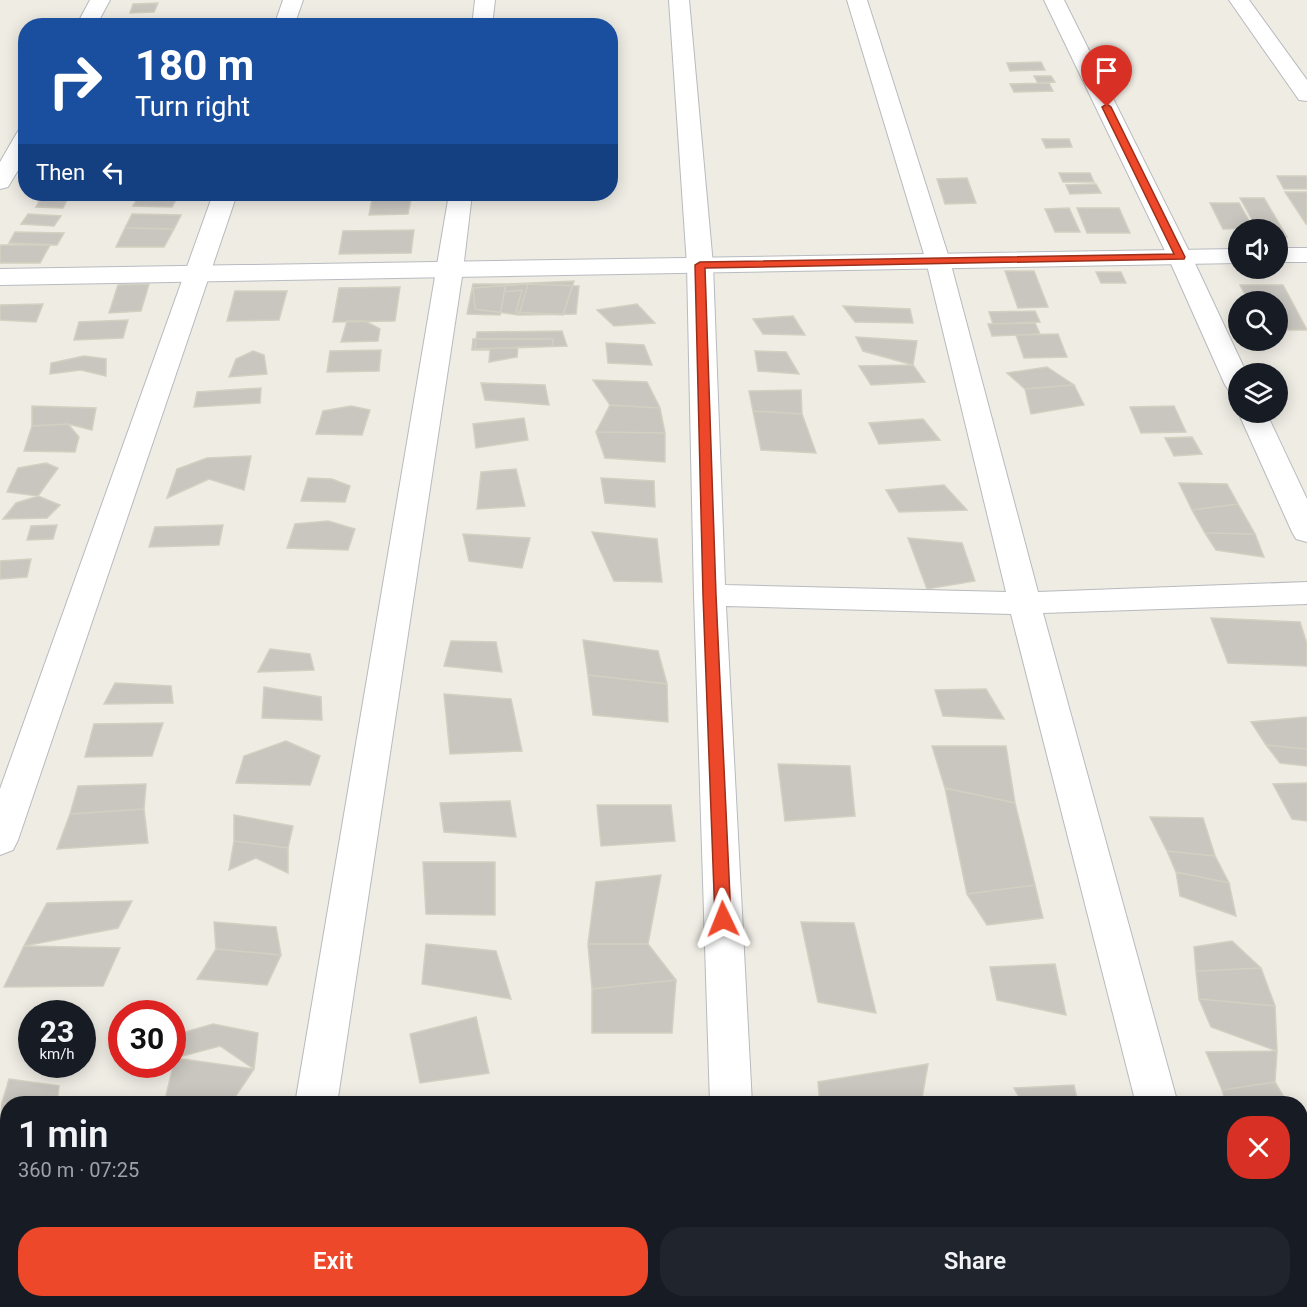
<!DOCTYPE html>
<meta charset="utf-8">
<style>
:root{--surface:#171b24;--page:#20242c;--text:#f1f3f6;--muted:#9ea1a6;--accent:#ed482a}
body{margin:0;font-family:Roboto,sans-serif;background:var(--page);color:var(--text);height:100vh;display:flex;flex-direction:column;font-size:22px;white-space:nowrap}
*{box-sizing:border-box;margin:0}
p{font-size:20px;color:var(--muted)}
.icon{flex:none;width:33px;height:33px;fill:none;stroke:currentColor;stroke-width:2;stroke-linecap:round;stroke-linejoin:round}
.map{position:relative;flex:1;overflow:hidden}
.side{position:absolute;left:0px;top:1096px;width:1308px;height:212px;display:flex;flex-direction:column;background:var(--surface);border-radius:24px 24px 0 0;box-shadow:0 3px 15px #0003}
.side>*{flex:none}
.guide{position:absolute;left:18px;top:18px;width:600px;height:183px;border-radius:24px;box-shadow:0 3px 15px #0003;background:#1a4fa0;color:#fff;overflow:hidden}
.controls{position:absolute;left:1228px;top:219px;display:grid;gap:12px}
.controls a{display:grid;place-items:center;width:60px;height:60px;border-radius:50%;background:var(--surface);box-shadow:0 3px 15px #0003;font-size:30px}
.speed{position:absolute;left:18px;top:1000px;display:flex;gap:12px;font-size:30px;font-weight:700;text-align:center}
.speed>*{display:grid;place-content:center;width:78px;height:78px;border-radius:50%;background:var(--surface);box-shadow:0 3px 15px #0003;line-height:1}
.speed small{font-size:15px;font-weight:400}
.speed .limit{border:9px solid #d22;background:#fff;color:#111}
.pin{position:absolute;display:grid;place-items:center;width:51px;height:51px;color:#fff;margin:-62px -26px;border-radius:50% 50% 50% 0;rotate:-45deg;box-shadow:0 0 6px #0007}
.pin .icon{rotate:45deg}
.me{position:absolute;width:66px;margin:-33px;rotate:358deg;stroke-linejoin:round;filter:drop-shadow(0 0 4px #0008)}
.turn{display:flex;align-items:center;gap:21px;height:126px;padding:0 18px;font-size:27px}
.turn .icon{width:78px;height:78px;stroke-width:2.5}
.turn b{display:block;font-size:42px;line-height:51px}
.then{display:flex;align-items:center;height:57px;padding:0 18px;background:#0003;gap:12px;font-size:22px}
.round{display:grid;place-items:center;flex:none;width:63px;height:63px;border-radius:24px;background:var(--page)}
.summary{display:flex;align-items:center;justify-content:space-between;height:102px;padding:0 18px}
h1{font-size:36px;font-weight:600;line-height:45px}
.button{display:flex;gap:12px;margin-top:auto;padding:12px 18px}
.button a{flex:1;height:69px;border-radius:24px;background:var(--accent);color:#fff;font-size:24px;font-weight:600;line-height:69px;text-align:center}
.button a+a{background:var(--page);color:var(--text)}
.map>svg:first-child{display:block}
</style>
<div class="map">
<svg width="1307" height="1307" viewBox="0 0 1307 1307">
<rect width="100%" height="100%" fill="#eeece3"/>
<path fill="#c9c6c0" stroke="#d3cfc1" stroke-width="1.5" d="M158 3 154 12 130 13 133 4Z
M1041 62 1045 70 1010 71 1007 63Z
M1034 76H1051L1055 82 1038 83Z
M1049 83 1053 91 1014 92 1010 84Z
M1042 139H1069L1072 147 1046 148Z
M1059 173H1090L1094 182H1063Z
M1277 176H1307V189H1284Z
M967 178 976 203 945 204 937 179Z
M1096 184 1101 193 1070 194 1066 185Z
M1285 192H1307V224H1306Z
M44 194H71L68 198H41Z
M140 194H179L172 207 133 206Z
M41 198H68L63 208 36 207Z
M1240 198H1264L1287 237H1278V230H1258Z
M411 199 408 214 369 215 372 200Z
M1210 203H1239L1253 228 1223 229Z
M1069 208 1080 232H1055L1045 209Z
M1077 208H1119L1130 233H1087Z
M28 214 61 216 54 226 21 224Z
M132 214 181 215 174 229 125 228Z
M125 228 174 229 164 247H116Z
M414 230 411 253 339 254 343 231Z
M15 232 64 233 57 245 9 243Z
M0 245H50L40 263H0Z
M1005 271H1034L1048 307 1018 308Z
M1096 272H1121L1126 283H1101Z
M574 281 563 315 516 312 522 290 504 292 506 284Z
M149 284 141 311 109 313 118 285Z
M473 284H506L500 315 467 314Z
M528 284 519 315 475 309 473 288Z
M528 284 579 286 576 314 519 315Z
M1240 285H1283L1307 330H1278V302H1249Z
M400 287 395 321 333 322 339 288Z
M235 291H287L279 320 227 321Z
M43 304 36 322 0 320V305Z
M637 304 655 323 614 326 597 310Z
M843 306 910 309 913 323 855 322Z
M1035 311 1040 322 993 324 989 312Z
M793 316 805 335 763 334 753 319Z
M128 320 123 338 74 340 79 322Z
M347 321H365L380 329 378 341 341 342Z
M1035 323 1040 334 992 336 988 324Z
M562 331 567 346 475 349 477 332Z
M1058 334 1067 357 1024 358 1016 335Z
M856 337 917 341 913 365 863 351Z
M473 339H553L552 347H518L517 357 489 362 490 350H472Z
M606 343 644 345 652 365 608 363Z
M381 350 379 371 327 372 330 351Z
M253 351 264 355 267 374 229 377 236 359Z
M755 351 786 352 799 374 758 371Z
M84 356 106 359V376L81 370 50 374 51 363Z
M913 365 925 382 871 385 859 366Z
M1047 367 1074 385 1025 389 1007 373Z
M593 380 647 382 660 408 610 405Z
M481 383 545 385 549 405 485 400Z
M1074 385 1084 405 1031 414 1025 389Z
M261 388 260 403 194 407 197 392Z
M801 390 802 414 753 411 749 391Z
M610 405 660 408 665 433 596 432Z
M32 406 96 408 92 430 68 424 32 426Z
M351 406 370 410 362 435 316 434 323 411Z
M1174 406 1186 432 1141 433 1130 407Z
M753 411 802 414 816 453 761 450Z
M524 418 528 440 476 448 473 424Z
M923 419 940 440 879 444 869 423Z
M68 424 79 437 75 452 24 451 32 426Z
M596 432 665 433V462L605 458Z
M1192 437 1202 454 1174 456 1165 438Z
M251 456 244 490 209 479 167 498 177 469 207 458Z
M46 463 58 468 38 496 7 492 18 468Z
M516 469 525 506 477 509 481 472Z
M308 478 332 479 350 486 345 502 301 501Z
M601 478 654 481 655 507 605 503Z
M1179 483 1227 484 1238 504 1192 510Z
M944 485 967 510 899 512 886 490Z
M38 496 60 505 47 518 3 519 16 503Z
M1238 504 1255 534 1205 533 1192 510Z
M328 521 355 529 348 550 287 548 295 524Z
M57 525 53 539 27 540 31 526Z
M223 525 219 545 149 547 155 527Z
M592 532 657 539 662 582 614 581Z
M1205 533 1255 534 1264 557 1216 550Z
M463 534 530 538 522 568 469 561Z
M908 538 962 543 975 581 927 589Z
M31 559 27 577 0 579V561Z
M1211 618 1300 622 1307 644V666L1228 663Z
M583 640 658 651 667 684 588 675Z
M451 641 496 642 502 672 444 666Z
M270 649 310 654 314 670 258 672Z
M588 675 667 684 668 722 593 715Z
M115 683 171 686 173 703 104 704Z
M264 687 321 697 322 720 262 718Z
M986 689 1004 719 943 716 935 690Z
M444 694 511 699 522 751 450 754Z
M1307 717V749L1266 745 1251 722Z
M163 723 152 756 85 757 94 724Z
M286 741 320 756 310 785 236 783 244 756Z
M1266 745 1307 749V766L1280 763Z
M932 746H1006L1015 803 945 788Z
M778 764 850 766 855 816 785 821Z
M1307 783V821L1292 819 1273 784Z
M146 784 144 809 70 814 78 786Z
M945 788 1015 803 1035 885 967 894Z
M510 801 516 837 444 832 440 803Z
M597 805H671L675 841 601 846Z
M144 809 148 843 57 849 70 814Z
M234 815 293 826 288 848 234 841Z
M1150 817 1203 818 1215 856 1167 851Z
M234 841 288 848V873L256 858 229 870Z
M1167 851 1215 856 1229 883 1176 872Z
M423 862H495V915L426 914Z
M1176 872 1229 883 1236 916 1180 896Z
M661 875 648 944H588L596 882Z
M1035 885 1043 918 987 925 967 894Z
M132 901 118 928 24 946 47 903Z
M214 922 276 927 281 955 216 949Z
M801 922 854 923 876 1013 818 1002Z
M1232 941 1261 968 1196 971 1194 947Z
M426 944 496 951 511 999 422 984Z
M588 944H648L676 980 592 989Z
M24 946 120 948 103 986 4 987Z
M216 949 281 955 267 985 197 979Z
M1055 964 1066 1015 997 1000 990 967Z
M1261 968 1275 1006 1199 999 1196 971Z
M676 980 672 1033H592V989Z
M1199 999 1275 1006 1277 1051 1211 1027Z
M476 1017 489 1073 420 1083 410 1034Z
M213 1024 258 1033 254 1069 220 1046 175 1058 178 1034Z
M1277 1051 1275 1082 1222 1090 1206 1052Z
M175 1058 254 1069 231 1103 164 1104Z
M928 1064 921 1104H820L818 1082Z
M9 1079 59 1086 57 1104 2 1103Z
M1275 1082 1288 1104H1226L1222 1090Z
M1074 1085 1078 1104H1023L1014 1088Z
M2 1103 8 1104V1142L0 1143Z
M1300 1132 1307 1154V1169H1300Z
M8 1142V1171L0 1173V1144Z
M1300 1169H1307V1215H1300Z
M8 1171V1211H0V1173Z
M1307 1268V1307L1298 1306 1294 1300H1300V1269Z
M111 1300H222L220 1307H110Z
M585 1300H661L660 1306 585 1304Z"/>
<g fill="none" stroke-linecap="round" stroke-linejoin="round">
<defs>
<path id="street" d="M90 0H110L96 26H76Z
M283 0H303L294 26H274Z
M475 0H495L492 26H472Z
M669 0H689L713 265 725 585 1006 592 926 261 847 0H867L950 261 1038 592 1307 582V604L1043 613 1178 1104H1136L1011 614 726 606 752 1104H710L694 595 687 265Z
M1044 0H1064L1192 257 1247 374H1239V393L1229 391 1225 385 1168 257Z
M1229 0H1249L1307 80V101L1299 100Z
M26 129V157L8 187 0 189V162L18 131Z
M213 194H237L18 840 13 850 0 855V789Z
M449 194H472L463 270 337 1104H295Z
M1239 411V412H1266L1307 499V542L1296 539 1292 532 1238 412Z
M266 1300H312L311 1307H265Z
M717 1300H763V1307H717Z
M1186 1300H1232L1234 1307H1188Z"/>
<path id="secondary" d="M1278 248H1307V262H1278Z
M1239 249V263L0 285V269Z"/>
</defs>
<use href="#street" stroke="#b8babf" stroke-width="2"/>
<use href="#secondary" stroke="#b8bbc1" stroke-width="2"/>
<use href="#street" fill="#fff" fill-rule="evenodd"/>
<use href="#secondary" fill="#fff" fill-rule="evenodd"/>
</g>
<path fill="#ed482a" stroke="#9a2f1b" stroke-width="1.5" d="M1107 104 1111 107 1185 257 1184 259 705 268 716 595 731 919 729 923 723 925 718 923 715 919 703 595 695 265 700 262 1174 254 1102 107Z"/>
</svg>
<div class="controls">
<a><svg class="icon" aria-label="sound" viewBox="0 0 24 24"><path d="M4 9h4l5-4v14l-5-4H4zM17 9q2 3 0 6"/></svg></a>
<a><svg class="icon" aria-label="search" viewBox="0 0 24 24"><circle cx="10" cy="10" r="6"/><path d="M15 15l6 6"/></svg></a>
<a><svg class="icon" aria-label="layers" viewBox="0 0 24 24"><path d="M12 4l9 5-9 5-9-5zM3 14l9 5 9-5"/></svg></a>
</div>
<div class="speed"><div>23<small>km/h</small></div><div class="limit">30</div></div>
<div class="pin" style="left:1107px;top:107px;background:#d93025"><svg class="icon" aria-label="arrive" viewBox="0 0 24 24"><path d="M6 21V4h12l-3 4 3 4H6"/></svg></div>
<svg class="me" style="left:723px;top:919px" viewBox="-20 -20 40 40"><path d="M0-17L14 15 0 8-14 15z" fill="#ed482a" stroke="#fff" stroke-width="4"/></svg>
<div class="guide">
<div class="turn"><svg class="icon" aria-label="right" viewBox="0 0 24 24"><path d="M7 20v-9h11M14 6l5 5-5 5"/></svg><div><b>180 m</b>Turn right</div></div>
<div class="then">Then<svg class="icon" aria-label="left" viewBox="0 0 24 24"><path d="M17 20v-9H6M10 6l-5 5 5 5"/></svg></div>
</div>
<section class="side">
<div class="summary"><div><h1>1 min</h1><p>360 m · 07:25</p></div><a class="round" style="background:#d93025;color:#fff"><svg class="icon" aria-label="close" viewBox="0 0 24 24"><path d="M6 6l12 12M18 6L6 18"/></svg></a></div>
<div class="button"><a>Exit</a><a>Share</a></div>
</section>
</div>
